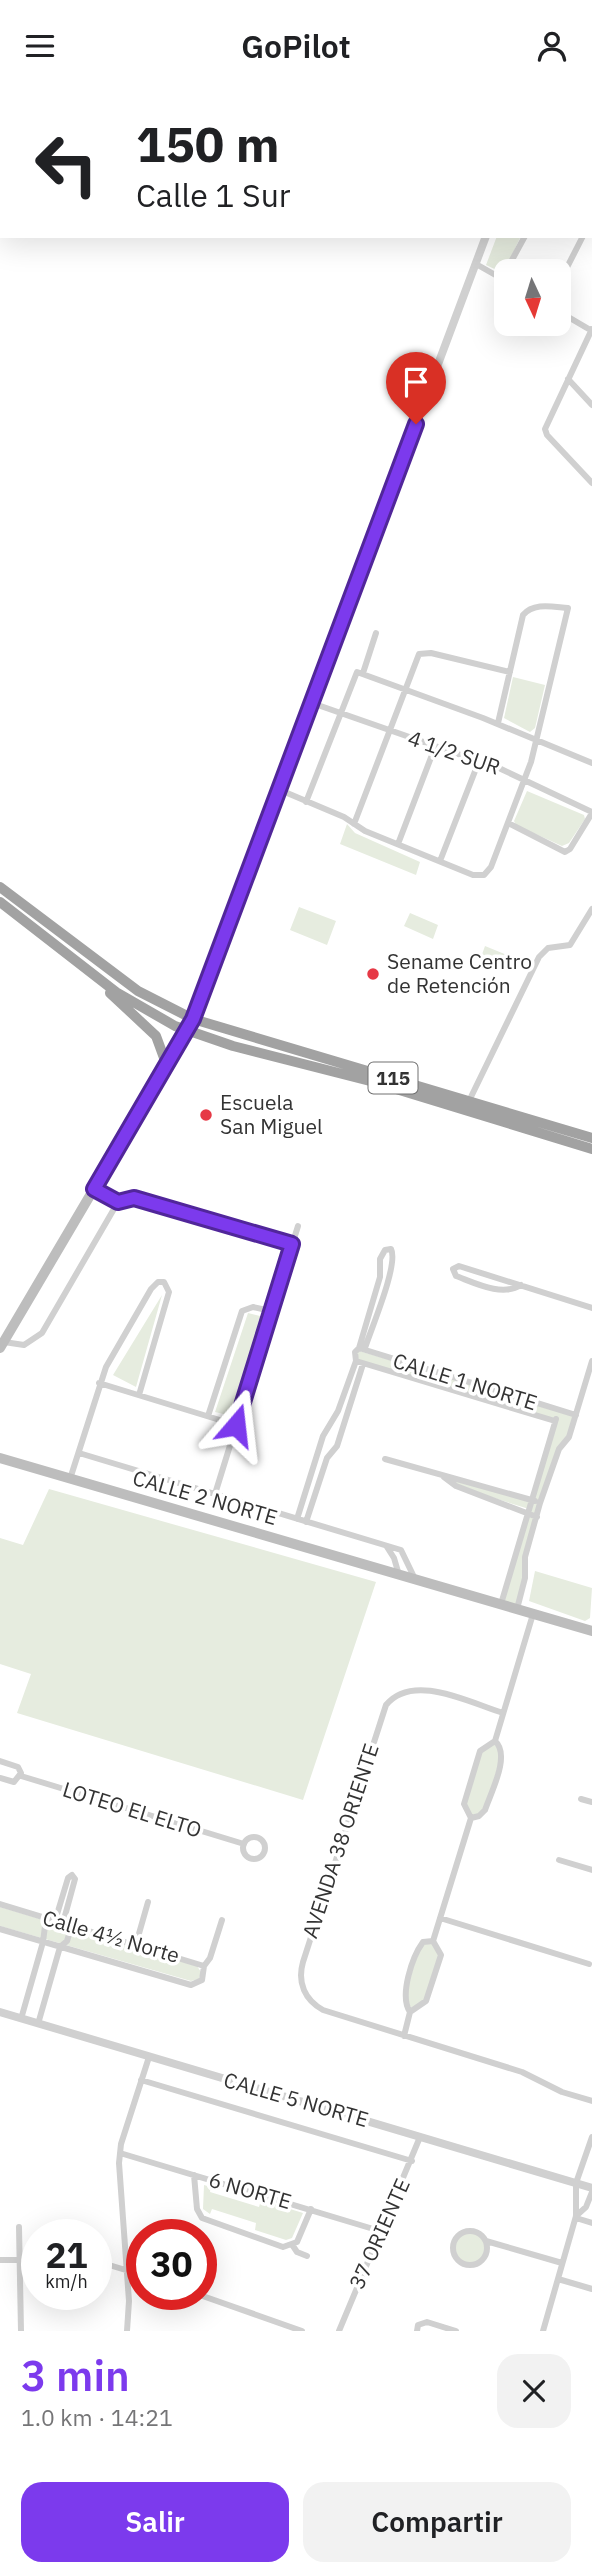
<!DOCTYPE html>
<html lang="es">
<meta charset="utf-8">
<style>
:root{--surface:#fff;--page:#f2f2f2;--text:#202124;--muted:#757577;--accent:#7c3aed}
body{margin:0;font-family:"IBM Plex Sans",sans-serif;background:var(--page);color:var(--text);height:100vh;display:flex;flex-direction:column;font-size:26px;white-space:nowrap}
*{box-sizing:border-box;margin:0}
p{font-size:23px;color:var(--muted)}
.icon{flex:none;width:38px;height:38px;fill:none;stroke:currentColor;stroke-width:2;stroke-linecap:round;stroke-linejoin:round}
.map{position:relative;height:2240px;overflow:hidden}
.panel{display:flex;flex-direction:column;background:var(--surface);flex:1}
.panel>*{flex:none}
.banner{position:absolute;left:0px;top:0px;width:593px;height:147px;box-shadow:0 7px 28px #0002;background:#fff;color:var(--text);overflow:hidden}
.needle{width:46px;rotate:176deg}
.controls{position:absolute;left:494px;top:168px;display:grid;gap:14px}
.controls a{display:grid;place-items:center;width:77px;height:77px;border-radius:14px;background:var(--surface);box-shadow:0 7px 28px #0002;font-size:35px}
.speed{position:absolute;left:21px;top:2128px;display:flex;gap:14px;font-size:35px;font-weight:700;text-align:center}
.speed>*{display:grid;place-content:center;width:91px;height:91px;border-radius:50%;background:var(--surface);box-shadow:0 7px 28px #0002;line-height:1}
.speed small{font-size:18px;font-weight:400}
.speed .limit{border:10px solid #d22;background:#fff;color:#111}
.pin{position:absolute;display:grid;place-items:center;width:60px;height:60px;color:#fff;margin:-72px -30px;border-radius:50% 50% 50% 0;rotate:-45deg;box-shadow:0 0 7px #0007}
.pin .icon{rotate:45deg}
.me{position:absolute;width:77px;margin:-38px;rotate:17deg;stroke-linejoin:round;filter:drop-shadow(0 0 5px #0008)}
.turn{display:flex;align-items:center;gap:24px;height:147px;padding:0 21px;font-size:32px}
.turn .icon{width:91px;height:91px;stroke-width:2.5}
.turn b{display:block;font-size:49px;line-height:60px}
.round{display:grid;place-items:center;flex:none;width:74px;height:74px;border-radius:21px;background:var(--page)}
.overview{display:flex;align-items:center;justify-content:space-between;height:119px;padding:0 21px}
h1{font-size:42px;font-weight:600;line-height:52px;color:var(--accent)}
.cta{display:flex;gap:14px;margin-top:auto;padding:14px 21px}
.cta a{flex:1;height:80px;border-radius:21px;background:var(--accent);color:#fff;font-size:28px;font-weight:600;line-height:80px;text-align:center}
.cta a+a{background:var(--page);color:var(--text)}
header{display:flex;justify-content:space-between;align-items:center;height:91px;padding:0 21px;background:var(--surface);font-size:32px;font-weight:600}
.map>svg:first-child{display:block}
</style>
<header><svg class="icon" aria-label="menu" viewBox="0 0 24 24"><path d="M4 6h16M4 12h16M4 18h16"/></svg>GoPilot<svg class="icon" aria-label="person" viewBox="0 0 24 24"><circle cx="12" cy="8" r="4"/><path d="M4 21q1-7 8-7t8 7"/></svg></header>
<div class="map">
<svg width="592" height="2240" viewBox="0 0 592 2240">
<rect width="100%" height="100%" fill="#fff"/>
<path fill="#e6ecdf" d="M497 145H521L503 182 486 174Z
M513 586 545 594 535 637 530 641 504 627Z
M527 700 584 724 585 728 569 752 562 755 516 734 514 730Z
M347 733 355 742 420 771 416 784 340 753Z
M299 816 336 830 327 854 290 839Z
M410 822 438 834 433 848 404 835Z
M485 855 514 867 509 881 480 869Z
M162 1204 136 1296 113 1284Z
M248 1222 264 1226 232 1325 215 1321Z
M356 1259 576 1324 569 1346 561 1356 525 1466 526 1480 517 1518 501 1513 529 1418 456 1395 443 1384 532 1409 555 1330 360 1273Z
M49 1398 376 1491 303 1709 17 1622 31 1583 0 1573V1447L23 1454Z
M535 1480 592 1497 590 1527 585 1530 529 1510Z
M491 1650 502 1661 485 1719 475 1727 464 1718 480 1660Z
M0 1816 197 1875 201 1881 199 1888 191 1890 0 1835Z
M428 1849 440 1860 426 1910 414 1920 405 1909 418 1858Z
M204 2094 211 2096 210 2101 259 2116 261 2109 303 2122 292 2147 286 2149 255 2139 256 2132 212 2118 210 2123 203 2118Z
M454 2158a17 17 0 1 1 34 0a17 17 0 1 1-34 0Z"/>
<g fill="none" stroke-linecap="round" stroke-linejoin="round">
<path stroke="#cfe2ee" stroke-width="2.5" d="M7 0 12 2
M131 2 141 0"/>
<path stroke="#d0d0d0" stroke-width="6" d="M348 0 352 2
M235 2 236 0
M385 2 386 0
M441 2 442 0
M498 2 499 0
M592 130V129
M476 173 506 190
M506 180 525 145
M558 194 583 145
M558 220 592 240
M592 238 545 338 547 344 592 392
M568 288 592 314
M363 582 376 542
M312 612 501 678 592 721
M280 699 344 726 365 740 473 784H484L491 776 531 671 568 517C553 516 534 511 523 524L498 632
M306 711 357 581 483 627 592 672
M508 732 565 761 570 758 592 722
M354 733 419 563 431 562 510 581
M398 753 435 656
M440 770 479 670
M469 1010 539 866 548 857 570 854 592 818
M118 1111 134 1107 292 1153
M521 1194C502 1206 475 1192 456 1185L453 1178 459 1175 592 1217
M4 1251 24 1254 42 1242 118 1111 94 1098
M359 1257 380 1186V1168L385 1159 391 1158C399 1173 371 1238 365 1257
M356 1270 555 1330
M99 1292 236 1334
M208 1325 242 1220 253 1216 271 1220
M79 1362 401 1459 415 1488
M385 1368 535 1410
M444 1386 456 1395 537 1426
M70 1388 106 1276 151 1198 158 1191H164L169 1201 139 1304
M215 1403 298 1135
M297 1428 323 1345 338 1320 356 1270 355 1261 359 1257 576 1324
M306 1431 327 1367 337 1355 363 1273
M387 1456 394 1467 399 1484
M501 1513 556 1328
M517 1518 525 1487V1466L540 1412 559 1358 569 1346 592 1270
M503 1622C470 1612 413 1581 386 1614L303 1871C297 1892 305 1909 323 1919L522 1981 562 2001 592 2010
M495 1650 533 1523
M0 1670 18 1676 21 1682 14 1691 0 1687
M21 1685 244 1753
M581 1708 592 1711
M471 1727 479 1725 485 1719C491 1701 511 1664 495 1650
M471 1727 464 1713 480 1660 495 1650
M243 1757a11 11 0 1 1 22 0a11 11 0 1 1-22 0Z
M559 1769 592 1779
M0 1813 204 1875
M440 1827 589 1873
M55 1830 68 1787 72 1784 75 1788 63 1832
M0 1838 191 1894 202 1889 204 1875
M433 1850 441 1864 426 1910 410 1921C399 1905 412 1866 423 1851Z
M433 1850 471 1727
M136 1853 148 1811
M204 1875 210 1867 222 1829
M21 1928 43 1851 46 1827
M38 1933 60 1856 67 1850 72 1834
M404 1945 410 1921
M141 1989 412 2070
M120 2062 380 2140
M194 2084 197 2118 202 2127 283 2156 297 2151 311 2118
M576 2125 586 2116 592 2101
M576 2127 592 2132
M19 2136 21 2240
M453 2157a17 17 0 1 1 34 0a17 17 0 1 1-34 0Z
M486 2150 562 2172
M293 2155 297 2161 307 2165
M0 2169H37
M96 2170 142 2184
M558 2188 592 2198
M197 2203 302 2240
M127 2240 129 2210 119 2072 121 2053 149 1966
M339 2240 420 2046
M417 2240 418 2234 427 2231 456 2240
M543 2240 576 2125V2092L592 2046"/>
<path stroke="#d0d0d0" stroke-width="8" d="M540 2 541 0
M193 928 486 145
M0 1921 592 2097"/>
<path stroke="#bdbdbd" stroke-width="10" d="M0 1257 190 935
M0 1367 592 1540"/>
<path stroke="#a2a2a2" stroke-width="10" d="M0 796 138 900 193 928 592 1047
M0 811 116 901 175 935 233 955 370 990 592 1058
M110 902 156 945 167 975"/>
</g>
<g fill="none" stroke-linecap="round" stroke-linejoin="round">
<defs>
<path id="route" d="M236 1334 292 1153 134 1107 118 1111 94 1098 193 928 416 333"/>
</defs>
<use href="#route" stroke="#51269a" stroke-width="18"/>
<use href="#route" stroke="#7c3aed" stroke-width="12"/>
</g>
<g fill="#e63946" stroke="#fff" stroke-width="2.5">
<circle cx="373" cy="883" r="7"/>
<circle cx="206" cy="1024" r="7"/>
</g>
<g text-anchor="middle" stroke-width="7" stroke-linejoin="round" paint-order="stroke">
<rect fill="#fff" stroke="#707070" stroke-width="2" x="368.5" y="971.5" width="49" height="31" rx="5"/>
<g font-size="19" font-weight="bold" fill="#333">
<text x="393" y="994">115</text>
</g>
<g font-size="21" fill="#333" stroke="#fff">
<text transform="translate(454 662) rotate(19)" y="7">4 1/2 SUR</text>
<text transform="translate(465 1291) rotate(17)" y="7">CALLE 1 NORTE</text>
<text transform="translate(205 1407) rotate(16)" y="7">CALLE 2 NORTE</text>
<text transform="translate(132 1719) rotate(17)" y="7">LOTEO EL ELTO</text>
<text transform="translate(341 1750) rotate(-72)" y="7">AVENDA 38 ORIENTE</text>
<text transform="translate(111 1846) rotate(16)" y="7">Calle 4½ Norte</text>
<text transform="translate(296 2009) rotate(16)" y="7">CALLE 5 NORTE</text>
<text transform="translate(250 2100) rotate(16)" y="7">6 NORTE</text>
<text transform="translate(380 2143) rotate(-66)" y="7">37 ORIENTE</text>
</g>
<g font-size="21" fill="#333" stroke="#fff" text-anchor="start">
<text x="387" y="878">Sename Centro<tspan x="387" dy="24">de Retención</tspan></text>
<text x="220" y="1019">Escuela<tspan x="220" dy="24">San Miguel</tspan></text>
</g>
</g>
</svg>
<div class="controls">
<a><svg class="needle" viewBox="-14 -14 28 28"><path d="M0-13l5 13h-10z" fill="#e53935"/><path d="M0 13l5-13h-10z" fill="#757577"/></svg></a>
</div>
<div class="speed"><div>21<small>km/h</small></div><div class="limit">30</div></div>
<div class="pin" style="left:416px;top:333px;background:#d93025"><svg class="icon" aria-label="arrive" viewBox="0 0 24 24"><path d="M6 21V4h12l-3 4 3 4H6"/></svg></div>
<svg class="me" style="left:236px;top:1334px" viewBox="-20 -20 40 40"><path d="M0-17L14 15 0 8-14 15z" fill="#7c3aed" stroke="#fff" stroke-width="4"/></svg>
<div class="banner">
<div class="turn"><svg class="icon" aria-label="left" viewBox="0 0 24 24"><path d="M17 20v-9H6M10 6l-5 5 5 5"/></svg><div><b>150 m</b>Calle 1 Sur</div></div>
</div>
</div>
<section class="panel">
<div class="overview"><div><h1>3 min</h1><p>1.0 km · 14:21</p></div><a class="round"><svg class="icon" aria-label="close" viewBox="0 0 24 24"><path d="M6 6l12 12M18 6L6 18"/></svg></a></div>
<div class="cta"><a>Salir</a><a>Compartir</a></div>
</section>
